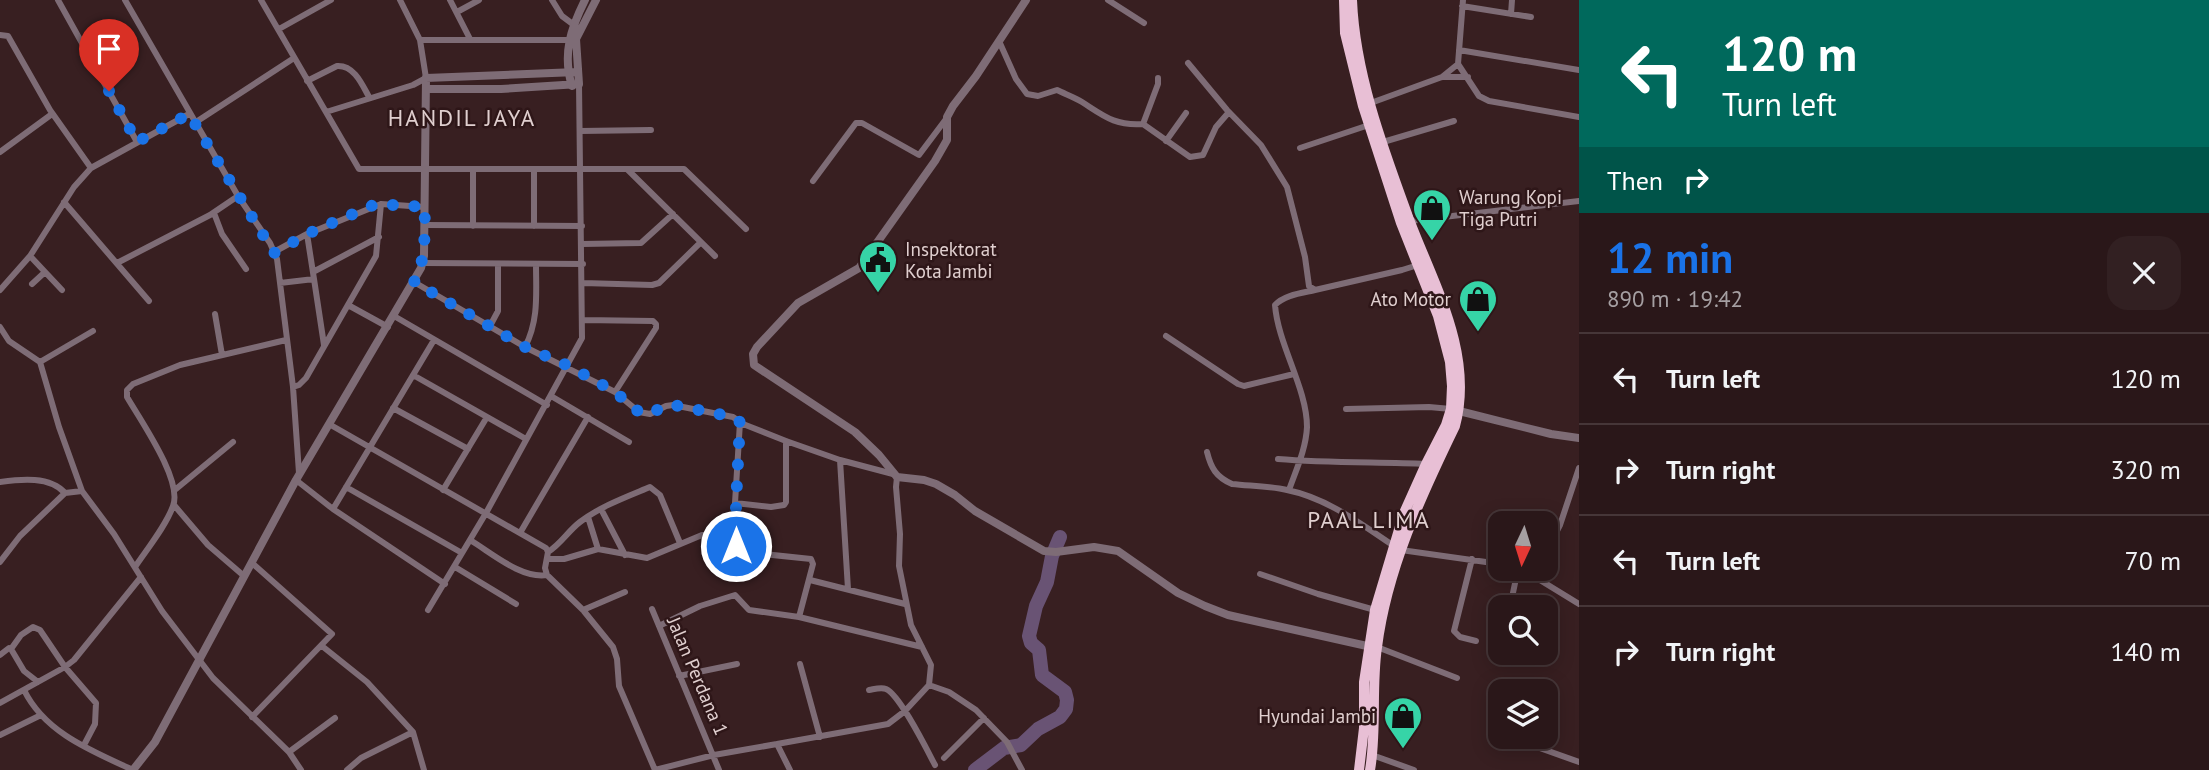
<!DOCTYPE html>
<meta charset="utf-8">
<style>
:root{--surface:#2a1719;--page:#322022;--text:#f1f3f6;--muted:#a59fa2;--line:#463638;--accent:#1a73e8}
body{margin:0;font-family:"PT Sans",sans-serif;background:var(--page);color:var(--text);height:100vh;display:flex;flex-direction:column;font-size:26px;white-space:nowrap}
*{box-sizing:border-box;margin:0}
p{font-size:23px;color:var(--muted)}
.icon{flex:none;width:38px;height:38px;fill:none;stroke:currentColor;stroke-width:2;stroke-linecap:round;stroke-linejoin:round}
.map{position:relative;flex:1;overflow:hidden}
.details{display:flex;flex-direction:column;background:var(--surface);width:630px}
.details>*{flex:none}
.hud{background:#00695c;color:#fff;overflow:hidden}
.needle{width:46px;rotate:184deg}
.fabs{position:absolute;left:1488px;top:511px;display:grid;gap:14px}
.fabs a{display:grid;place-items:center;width:70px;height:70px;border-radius:14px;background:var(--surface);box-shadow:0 4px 18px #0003,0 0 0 2px var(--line);font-size:35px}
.pin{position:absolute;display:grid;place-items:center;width:60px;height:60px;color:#fff;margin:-72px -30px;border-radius:50% 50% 50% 0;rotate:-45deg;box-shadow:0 0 7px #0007}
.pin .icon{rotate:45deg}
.me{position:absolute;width:77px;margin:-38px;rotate:0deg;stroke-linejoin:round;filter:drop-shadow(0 0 5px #0008)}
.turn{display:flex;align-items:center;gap:24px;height:147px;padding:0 28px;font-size:32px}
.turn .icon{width:91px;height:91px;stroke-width:2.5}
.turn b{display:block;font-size:49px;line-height:60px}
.then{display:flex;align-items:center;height:66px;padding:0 28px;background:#0003;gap:14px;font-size:26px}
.round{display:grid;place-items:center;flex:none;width:74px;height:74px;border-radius:21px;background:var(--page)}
.overview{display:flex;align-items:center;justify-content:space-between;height:119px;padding:0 28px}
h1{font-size:42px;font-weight:700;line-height:52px;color:var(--accent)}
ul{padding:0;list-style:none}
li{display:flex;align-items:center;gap:21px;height:91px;padding:0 28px;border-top:2px solid var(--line)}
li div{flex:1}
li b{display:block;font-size:26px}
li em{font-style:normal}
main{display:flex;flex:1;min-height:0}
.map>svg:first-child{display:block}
</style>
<main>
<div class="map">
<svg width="1579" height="770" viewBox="0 0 1579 770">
<rect width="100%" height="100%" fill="#381f21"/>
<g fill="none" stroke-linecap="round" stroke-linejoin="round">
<path stroke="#695374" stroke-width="14" d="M975 770 1004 748 1021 745 1038 729 1060 717 1066 709 1067 700 1065 692 1042 675 1039 650 1031 643 1029 636 1036 606 1047 582 1052 556 1060 537"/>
<path stroke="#7e6c76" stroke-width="6" d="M58 0 137 142
M125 0 238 196 270 243 277 259 293 387 299 473
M261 0 359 169H684L746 229
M450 0 470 39
M552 0 562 16 578 28
M1108 0 1144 23
M1463 0 1458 64 1479 96 1489 101 1579 117
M1462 6 1531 17
M457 12 479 0
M1511 14 1512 0
M279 29 331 0
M0 35 8 36 50 110 91 168
M420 40H569
M999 41 1016 79 1027 94 1038 96 1057 90C1065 94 1074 97 1082 102 1104 116 1115 126 1143 124L1190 157 1203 155 1216 127 1229 112
M1459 50 1579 70
M1188 63 1227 110 1261 145 1287 187 1305 257 1309 286 1315 290 1402 270 1418 265
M1442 77 1458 64
M307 81 337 66C354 65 362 84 369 97
M1368 104 1442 77H1468
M326 112 413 85 426 78 420 40 400 0
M196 122 294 58
M1143 124 1158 84V78
M580 131 651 130
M1166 141 1186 113
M1383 142 1454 121
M1300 148 1369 125
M0 152 52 114
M473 169V226
M534 169V226
M628 170 715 256
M813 181 856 123H862L919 155 946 119
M64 202 149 301
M381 204 425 207
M214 213 222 234 246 269
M1410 221 1579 201
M425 225 582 226
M582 244 641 243 673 214
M274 252 307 234 381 204 376 256 306 378 299 385 293 387
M30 256 62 290
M117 263 210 215 238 196
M422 263 583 264
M313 272 379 237
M314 279 324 345
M414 282 525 347 615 392 639 412 650 414 666 406 673 405 733 417 743 424 786 441 840 460 893 474
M280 283 314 279 307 234
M583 283 652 285 659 283 701 242
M32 284 45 272
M0 290 30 256 74 187 91 168 189 114
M348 305 388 327
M215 314 222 355
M394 316 547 405
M583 320 653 321 656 324V328L615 392
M490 326 498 311V264
M0 327 9 341 40 362 59 427 82 491 114 534 162 611 213 678 289 752 301 770
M1166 336 1238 384 1244 386 1294 374
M525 347C539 320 536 293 536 264
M40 362 93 331
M413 375 526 439
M551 396 629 442
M393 408 468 449
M1346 409 1429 407 1451 409
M740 422 735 503 736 546 739 550 744 552 811 559 813 564 799 617
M329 424 546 548 548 552 545 568 547 575 583 610 613 647 617 659 619 686 655 770 714 755 777 744 790 770
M1207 452C1211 468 1216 477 1232 484 1250 486 1269 486 1287 490 1327 498 1361 524 1394 546
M1278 459C1327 463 1377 462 1426 464
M840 460 848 589
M296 480 333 509 445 584
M0 482C21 479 50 476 65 493L82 491
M346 487 462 553
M176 489 233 442
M443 490 487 417
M1289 490C1296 470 1306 449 1307 427 1307 388 1278 345 1275 305 1284 295 1302 293 1315 290
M735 503 771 507 784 505 786 502V441
M174 505 208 545 244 576
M333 509 434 340
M601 509 625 555
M588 517 598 549
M520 533 588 417
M470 540C492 553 521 579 547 575
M1401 550 1500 564
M548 552C561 544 568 531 580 522 601 506 626 497 650 487L660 495 680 543
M1545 554 1560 525 1579 468
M548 559H564L598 549 647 558 702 535 736 539
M1472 559 1454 631 1460 637 1476 641
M0 562 20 536 65 493
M135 567C147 549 166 526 173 506 183 481 141 421 127 397V390L133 384 180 365 286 340
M455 567 516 604
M1522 569 1579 604
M1260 574 1318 594 1375 610
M810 580 905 604
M1510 607 1518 569
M652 609 719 770
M428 610 486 513 582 338 579 84
M583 610 625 592
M659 626 700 606 735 595 749 610 799 617 922 647
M322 646 367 682 413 732 424 770
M1377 647 1457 678
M11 649 24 671 38 682
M0 655 9 648 11 649 21 635 33 627 40 630 65 667 96 703 95 724 84 745
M800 664 820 737
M679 676 737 664
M929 685 949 692 976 710 1007 742 1022 770
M24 690C45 733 92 751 133 770
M869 690C875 689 881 687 886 689 900 695 927 750 935 765
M0 703 65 667 74 660 141 577
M252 717 332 634 252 563
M1495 732 1500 734
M0 735 41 715
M1509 737 1579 762
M777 744 888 724 905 711 929 685 931 665 911 625 899 566 900 534 896 487 897 477
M289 752 335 718
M1372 755 1414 770
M944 758 984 718
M347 770 361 758 413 732"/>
<path stroke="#7e6c76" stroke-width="8" d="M1026 0 976 76 953 106 947 117V140L935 161 859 268 798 303 757 347 753 354 754 365 855 432 879 455 897 477 924 480 936 484 955 495 975 511 1044 551 1056 552 1094 547 1118 551 1178 593 1205 606 1228 615 1367 646
M572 86C562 54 571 28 585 0
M426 89H501L579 84 576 39 596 0
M1459 411 1551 434 1579 438
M133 770 155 742 296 480 421 268 424 256 426 78 577 72"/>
<path stroke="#e8bfd5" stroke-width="10" d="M1344 0 1345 33 1363 106 1401 223 1438 316 1450 362 1452 386 1451 409 1446 425 1426 464 1404 513 1375 610 1364 682V728L1359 770
M1352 0C1355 75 1384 151 1410 222 1435 287 1474 355 1455 426 1421 496 1387 569 1377 647 1371 688 1377 730 1370 770"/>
</g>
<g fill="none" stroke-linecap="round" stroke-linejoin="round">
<path stroke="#1a73e8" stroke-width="12" stroke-dasharray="0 21.6" d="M109 91 137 142 189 114 274 253 307 234 376 204 425 207C424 233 427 258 414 282L525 347 569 366 615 392 639 412 650 414 666 405H673L733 417 740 422 736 503V546"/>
</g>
<defs>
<symbol id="shop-pin" viewBox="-11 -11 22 30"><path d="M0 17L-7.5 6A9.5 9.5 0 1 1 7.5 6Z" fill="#36d4a7" stroke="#2e1618"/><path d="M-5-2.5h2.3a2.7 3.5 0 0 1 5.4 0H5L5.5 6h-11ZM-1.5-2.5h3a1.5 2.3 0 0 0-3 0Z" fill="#111"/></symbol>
<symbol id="civic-pin" viewBox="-11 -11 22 30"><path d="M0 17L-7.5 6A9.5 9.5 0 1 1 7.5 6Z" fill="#36d4a7" stroke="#2e1618"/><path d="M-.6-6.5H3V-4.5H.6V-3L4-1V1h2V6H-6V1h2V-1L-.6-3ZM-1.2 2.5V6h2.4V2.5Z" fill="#111"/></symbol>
</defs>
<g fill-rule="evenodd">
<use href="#shop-pin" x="1410" y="186" width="44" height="60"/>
<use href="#civic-pin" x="856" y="238" width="44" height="60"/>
<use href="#shop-pin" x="1456" y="277" width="44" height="60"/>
<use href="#shop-pin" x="1381" y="694" width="44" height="60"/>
</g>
<g text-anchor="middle" stroke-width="5" stroke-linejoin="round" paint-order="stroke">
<g font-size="19" fill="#e0cfcf" stroke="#2e1618" text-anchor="start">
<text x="1459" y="204">Warung Kopi<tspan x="1459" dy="22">Tiga Putri</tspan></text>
<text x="905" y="256">Inspektorat<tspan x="905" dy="22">Kota Jambi</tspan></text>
<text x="1451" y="306" text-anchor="end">Ato Motor</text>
<text x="1376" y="723" text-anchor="end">Hyundai Jambi</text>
</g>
<g font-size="19" fill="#e0cfcf" stroke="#2e1618">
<text transform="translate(698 676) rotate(67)" y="7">Jalan Perdana 1</text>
</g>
<g font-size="23" letter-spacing="2" fill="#e0cfcf" stroke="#2e1618">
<text x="462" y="126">HANDIL JAYA</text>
<text x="1369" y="528">PAAL LIMA</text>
</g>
</g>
</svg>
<div class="fabs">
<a><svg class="needle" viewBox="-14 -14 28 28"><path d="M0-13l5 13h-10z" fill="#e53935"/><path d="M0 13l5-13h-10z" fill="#a59fa2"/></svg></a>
<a><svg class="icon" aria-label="search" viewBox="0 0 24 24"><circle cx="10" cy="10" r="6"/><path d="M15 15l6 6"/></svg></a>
<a><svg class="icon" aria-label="layers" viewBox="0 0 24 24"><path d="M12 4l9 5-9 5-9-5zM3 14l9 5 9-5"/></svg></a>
</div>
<div class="pin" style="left:109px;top:91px;background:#d93025"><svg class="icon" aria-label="arrive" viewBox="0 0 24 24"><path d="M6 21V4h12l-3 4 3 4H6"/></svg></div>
<svg class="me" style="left:736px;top:546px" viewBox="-20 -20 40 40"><circle r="17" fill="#1a73e8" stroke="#fff" stroke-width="3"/><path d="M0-11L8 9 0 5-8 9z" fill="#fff"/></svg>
</div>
<section class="details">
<div class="hud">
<div class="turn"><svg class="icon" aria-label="left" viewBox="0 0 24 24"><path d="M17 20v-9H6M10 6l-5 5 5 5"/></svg><div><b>120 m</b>Turn left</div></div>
<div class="then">Then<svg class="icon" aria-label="right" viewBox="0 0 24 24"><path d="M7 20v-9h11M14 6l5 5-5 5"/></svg></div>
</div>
<div class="overview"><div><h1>12 min</h1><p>890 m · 19:42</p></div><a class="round"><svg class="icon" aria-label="close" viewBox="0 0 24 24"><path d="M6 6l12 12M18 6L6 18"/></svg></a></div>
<ul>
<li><svg class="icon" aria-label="left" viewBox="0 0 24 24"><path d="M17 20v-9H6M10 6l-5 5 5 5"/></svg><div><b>Turn left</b></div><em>120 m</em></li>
<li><svg class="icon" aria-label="right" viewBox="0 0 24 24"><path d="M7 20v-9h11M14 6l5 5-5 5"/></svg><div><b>Turn right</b></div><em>320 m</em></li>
<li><svg class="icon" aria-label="left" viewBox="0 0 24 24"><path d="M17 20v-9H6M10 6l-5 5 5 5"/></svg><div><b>Turn left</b></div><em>70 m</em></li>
<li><svg class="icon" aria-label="right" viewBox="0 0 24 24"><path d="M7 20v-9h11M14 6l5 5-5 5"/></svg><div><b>Turn right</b></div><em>140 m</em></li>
</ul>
</section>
</main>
